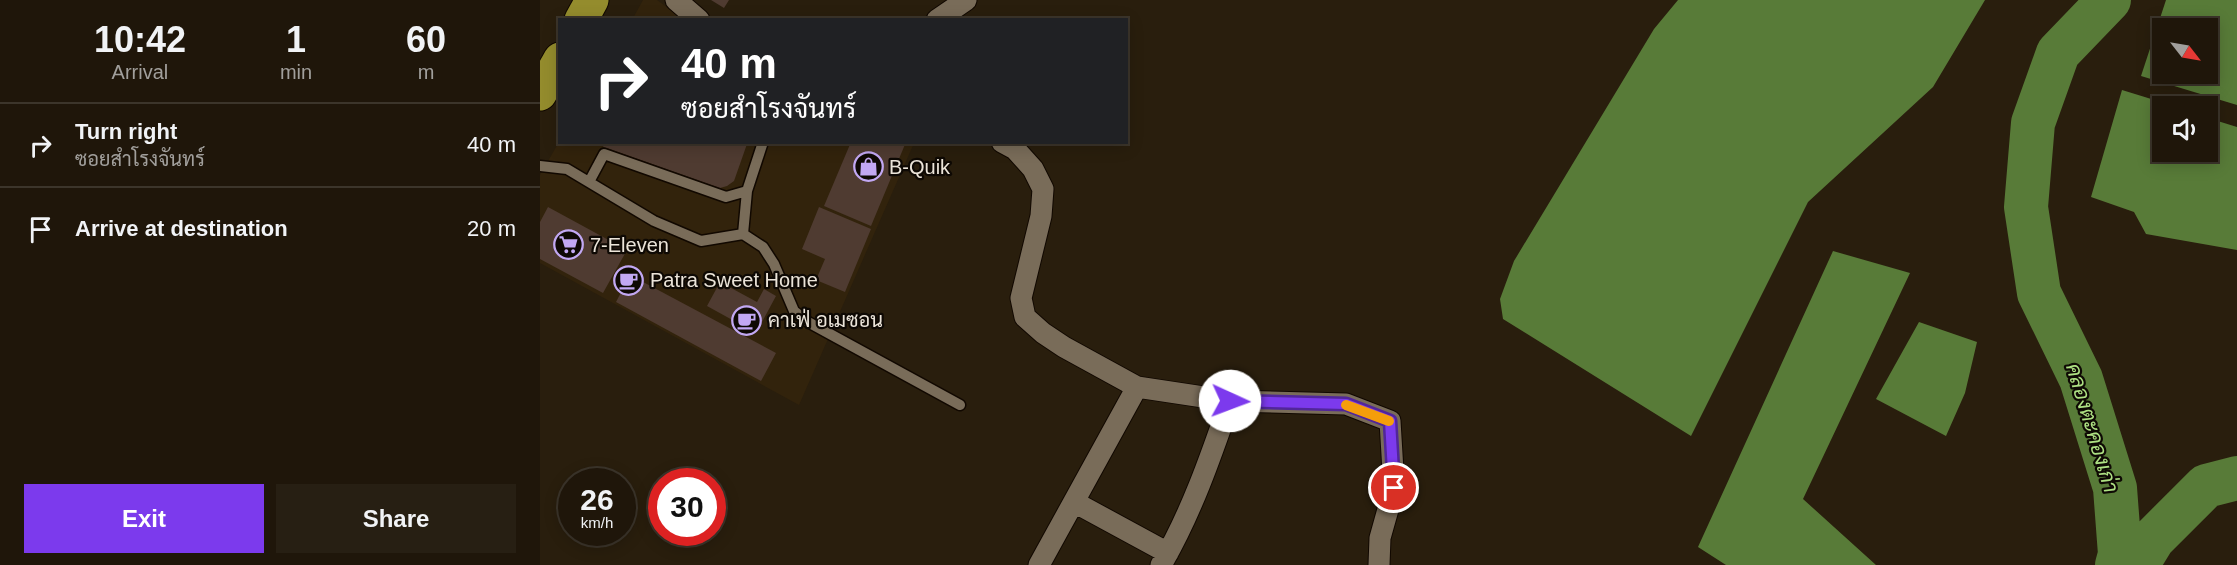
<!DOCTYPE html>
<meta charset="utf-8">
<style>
:root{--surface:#1f160a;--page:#271f13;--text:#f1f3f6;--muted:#a19f9c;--line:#3c352b;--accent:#7c3aed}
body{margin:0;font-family:Helvetica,Sarabun,sans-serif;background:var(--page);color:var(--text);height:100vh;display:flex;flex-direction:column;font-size:22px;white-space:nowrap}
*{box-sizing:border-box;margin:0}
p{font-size:20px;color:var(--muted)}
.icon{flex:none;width:33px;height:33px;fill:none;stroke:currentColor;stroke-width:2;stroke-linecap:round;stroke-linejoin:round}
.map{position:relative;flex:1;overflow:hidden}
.panel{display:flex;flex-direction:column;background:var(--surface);width:540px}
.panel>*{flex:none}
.top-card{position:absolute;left:18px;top:18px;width:570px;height:126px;border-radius:0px;box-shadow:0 3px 15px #0003,0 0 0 2px var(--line);background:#202124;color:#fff;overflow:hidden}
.needle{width:39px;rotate:121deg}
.fabs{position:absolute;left:1612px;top:18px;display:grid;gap:12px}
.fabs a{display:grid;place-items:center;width:66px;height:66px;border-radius:0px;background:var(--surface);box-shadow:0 3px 15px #0003,0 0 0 2px var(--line);font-size:30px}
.speed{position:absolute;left:18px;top:468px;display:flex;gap:12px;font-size:30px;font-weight:700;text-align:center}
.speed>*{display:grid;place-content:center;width:78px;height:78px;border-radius:50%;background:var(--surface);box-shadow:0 3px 15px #0003,0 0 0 2px var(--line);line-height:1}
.speed small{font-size:15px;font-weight:400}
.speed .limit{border:9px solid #d22;background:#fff;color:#111}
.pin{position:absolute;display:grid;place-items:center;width:51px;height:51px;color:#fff;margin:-26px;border:3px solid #fff;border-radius:50%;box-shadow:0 2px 6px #0007}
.me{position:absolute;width:66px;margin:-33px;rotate:92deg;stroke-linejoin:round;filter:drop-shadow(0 0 4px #0008)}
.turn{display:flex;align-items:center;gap:21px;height:126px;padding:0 24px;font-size:27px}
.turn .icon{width:78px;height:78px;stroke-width:2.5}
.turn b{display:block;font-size:42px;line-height:51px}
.eta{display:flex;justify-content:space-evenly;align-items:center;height:102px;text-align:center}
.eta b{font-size:36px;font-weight:700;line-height:42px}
.action{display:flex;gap:12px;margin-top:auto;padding:12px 24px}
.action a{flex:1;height:69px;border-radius:0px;background:var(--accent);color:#fff;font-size:24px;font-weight:700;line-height:69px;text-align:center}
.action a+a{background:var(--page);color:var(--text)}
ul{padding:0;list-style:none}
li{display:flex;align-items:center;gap:18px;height:84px;padding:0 24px;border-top:2px solid var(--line)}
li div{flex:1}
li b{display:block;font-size:22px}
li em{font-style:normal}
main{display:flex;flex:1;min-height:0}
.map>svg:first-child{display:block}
</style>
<main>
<section class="panel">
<div class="eta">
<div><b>10:42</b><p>Arrival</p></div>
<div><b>1</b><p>min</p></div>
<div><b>60</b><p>m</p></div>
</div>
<ul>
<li><svg class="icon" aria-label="right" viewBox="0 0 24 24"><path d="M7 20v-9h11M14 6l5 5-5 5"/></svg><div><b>Turn right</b><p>ซอยสำโรงจันทร์</p></div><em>40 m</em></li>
<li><svg class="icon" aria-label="arrive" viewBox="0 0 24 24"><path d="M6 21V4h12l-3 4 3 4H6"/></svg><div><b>Arrive at destination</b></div><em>20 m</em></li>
</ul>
<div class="action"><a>Exit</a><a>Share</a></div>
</section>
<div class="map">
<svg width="1697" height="565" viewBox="0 0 1697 565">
<rect width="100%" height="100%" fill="#291e0d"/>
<path fill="#32230c" d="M103 0H117L143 19 92 20Z
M19 142 374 143 259 405 0 263V175Z"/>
<path fill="#587b38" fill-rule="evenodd" d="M1138 0H1445L1393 87 1268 202 1151 436 963 319 960 299 974 261 1114 29Z
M1626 0H1697V105L1601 76ZM1623 28H1668V74H1623Z
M1582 90 1634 106H1623V152H1668V118L1697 127V250L1606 234 1594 212 1551 197Z
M1293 251 1370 273 1263 499 1336 565H1186L1158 547Z
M1379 322 1437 342 1425 393 1406 436 1336 399Z"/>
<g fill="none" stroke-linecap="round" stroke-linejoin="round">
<path stroke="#587b38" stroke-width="44" d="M1569 0 1518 53 1493 123 1486 207 1499 293 1541 379 1575 488 1580 554 1577 565
M1597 565 1613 539 1666 486 1697 478"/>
</g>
<path fill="#4f3b31" d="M171 0H189L184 8Z
M57 142H206L207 144 194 181 187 186 180 188 64 147Z
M311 142H366L331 226 284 206Z
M8 207 87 250 63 293 0 259V222Z
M279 207 331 229 305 292 276 280 285 259 262 249Z
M90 275 236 353 221 381 76 302Z
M180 282 217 302 224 289 236 296 216 333 167 306Z"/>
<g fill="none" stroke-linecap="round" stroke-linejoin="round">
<defs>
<path id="lane" d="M0 166 27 169 114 221 161 241 203 234 207 191 223 142
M49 182 64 154 186 197 207 191
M203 234 223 247 234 264 254 311 268 322 420 405"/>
<path id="street" d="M136 0 159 20
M397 20 426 0
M462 142 475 149 493 169 503 189 501 216 481 298 485 317 503 333 524 347 597 387 690 401 806 404 850 421 854 488 840 538 839 565
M534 502 628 553
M499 565 597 387
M621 565C651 514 671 456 690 401"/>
<path id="highway" d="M41 20 52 0
M0 94 20 59"/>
</defs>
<use href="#lane" stroke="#110800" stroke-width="13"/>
<use href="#street" stroke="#110800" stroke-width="23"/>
<use href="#highway" stroke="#110800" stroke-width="35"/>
<use href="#lane" stroke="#796c59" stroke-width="10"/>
<use href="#street" stroke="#796c59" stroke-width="21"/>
<use href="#highway" stroke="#948c2d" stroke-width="33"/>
</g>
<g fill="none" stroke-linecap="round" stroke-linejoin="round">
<defs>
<path id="route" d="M690 401 806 404 850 421 854 488"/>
</defs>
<use href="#route" stroke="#51269a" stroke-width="15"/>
<use href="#route" stroke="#7c3aed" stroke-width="10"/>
<path stroke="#f59e0b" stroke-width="10" d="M806 405 849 421"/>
</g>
<defs>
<symbol id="shop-ring" viewBox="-11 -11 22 22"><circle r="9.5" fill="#0e0904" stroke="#c2a8f3" stroke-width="1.5"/><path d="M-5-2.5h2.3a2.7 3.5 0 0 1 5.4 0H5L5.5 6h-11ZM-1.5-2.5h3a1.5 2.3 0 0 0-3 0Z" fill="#c2a8f3"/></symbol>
<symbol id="supermarket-ring" viewBox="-11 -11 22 22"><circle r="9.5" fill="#0e0904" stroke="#c2a8f3" stroke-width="1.5"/><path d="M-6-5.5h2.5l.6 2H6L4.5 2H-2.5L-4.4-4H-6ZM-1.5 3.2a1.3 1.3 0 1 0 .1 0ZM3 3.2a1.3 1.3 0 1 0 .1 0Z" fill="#c2a8f3"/></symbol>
<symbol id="cafe-ring" viewBox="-11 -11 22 22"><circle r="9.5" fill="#0e0904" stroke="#c2a8f3" stroke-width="1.5"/><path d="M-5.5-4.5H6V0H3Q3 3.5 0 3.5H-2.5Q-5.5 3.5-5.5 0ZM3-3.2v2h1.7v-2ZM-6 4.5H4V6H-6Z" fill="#c2a8f3"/></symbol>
</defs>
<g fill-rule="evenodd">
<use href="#shop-ring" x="312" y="150" width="33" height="33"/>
<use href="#supermarket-ring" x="12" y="228" width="33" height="33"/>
<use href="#cafe-ring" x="72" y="264" width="33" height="33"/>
<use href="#cafe-ring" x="190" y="304" width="33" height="33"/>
</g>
<g text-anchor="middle" stroke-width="4.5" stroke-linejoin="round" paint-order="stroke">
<g font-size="20" fill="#ebe4d9" stroke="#0e0904" text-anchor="start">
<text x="349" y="174">B-Quik</text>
<text x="50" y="252">7-Eleven</text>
<text x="110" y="287">Patra Sweet Home</text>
<text x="228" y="327">คาเฟ่ อเมซอน</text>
</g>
<g font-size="21" font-style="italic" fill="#aee183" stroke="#0e0904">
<text transform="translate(1552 428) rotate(73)" y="7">คลองตะคองเก่า</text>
</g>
</g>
</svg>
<div class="fabs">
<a><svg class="needle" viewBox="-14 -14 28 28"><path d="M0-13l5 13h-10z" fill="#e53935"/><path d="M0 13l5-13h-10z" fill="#a19f9c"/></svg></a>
<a><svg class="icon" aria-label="sound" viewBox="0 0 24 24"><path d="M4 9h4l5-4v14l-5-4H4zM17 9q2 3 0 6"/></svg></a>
</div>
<div class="speed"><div>26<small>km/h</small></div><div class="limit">30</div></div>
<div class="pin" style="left:854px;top:488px;background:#d93025"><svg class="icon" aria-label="arrive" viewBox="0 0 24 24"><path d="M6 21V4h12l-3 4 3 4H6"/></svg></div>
<svg class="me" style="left:690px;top:401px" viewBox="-20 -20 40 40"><circle r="19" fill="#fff"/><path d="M0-13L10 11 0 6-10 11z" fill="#7c3aed"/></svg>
<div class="top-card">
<div class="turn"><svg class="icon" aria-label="right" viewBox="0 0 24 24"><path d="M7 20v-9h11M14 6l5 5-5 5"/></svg><div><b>40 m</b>ซอยสำโรงจันทร์</div></div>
</div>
</div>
</main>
